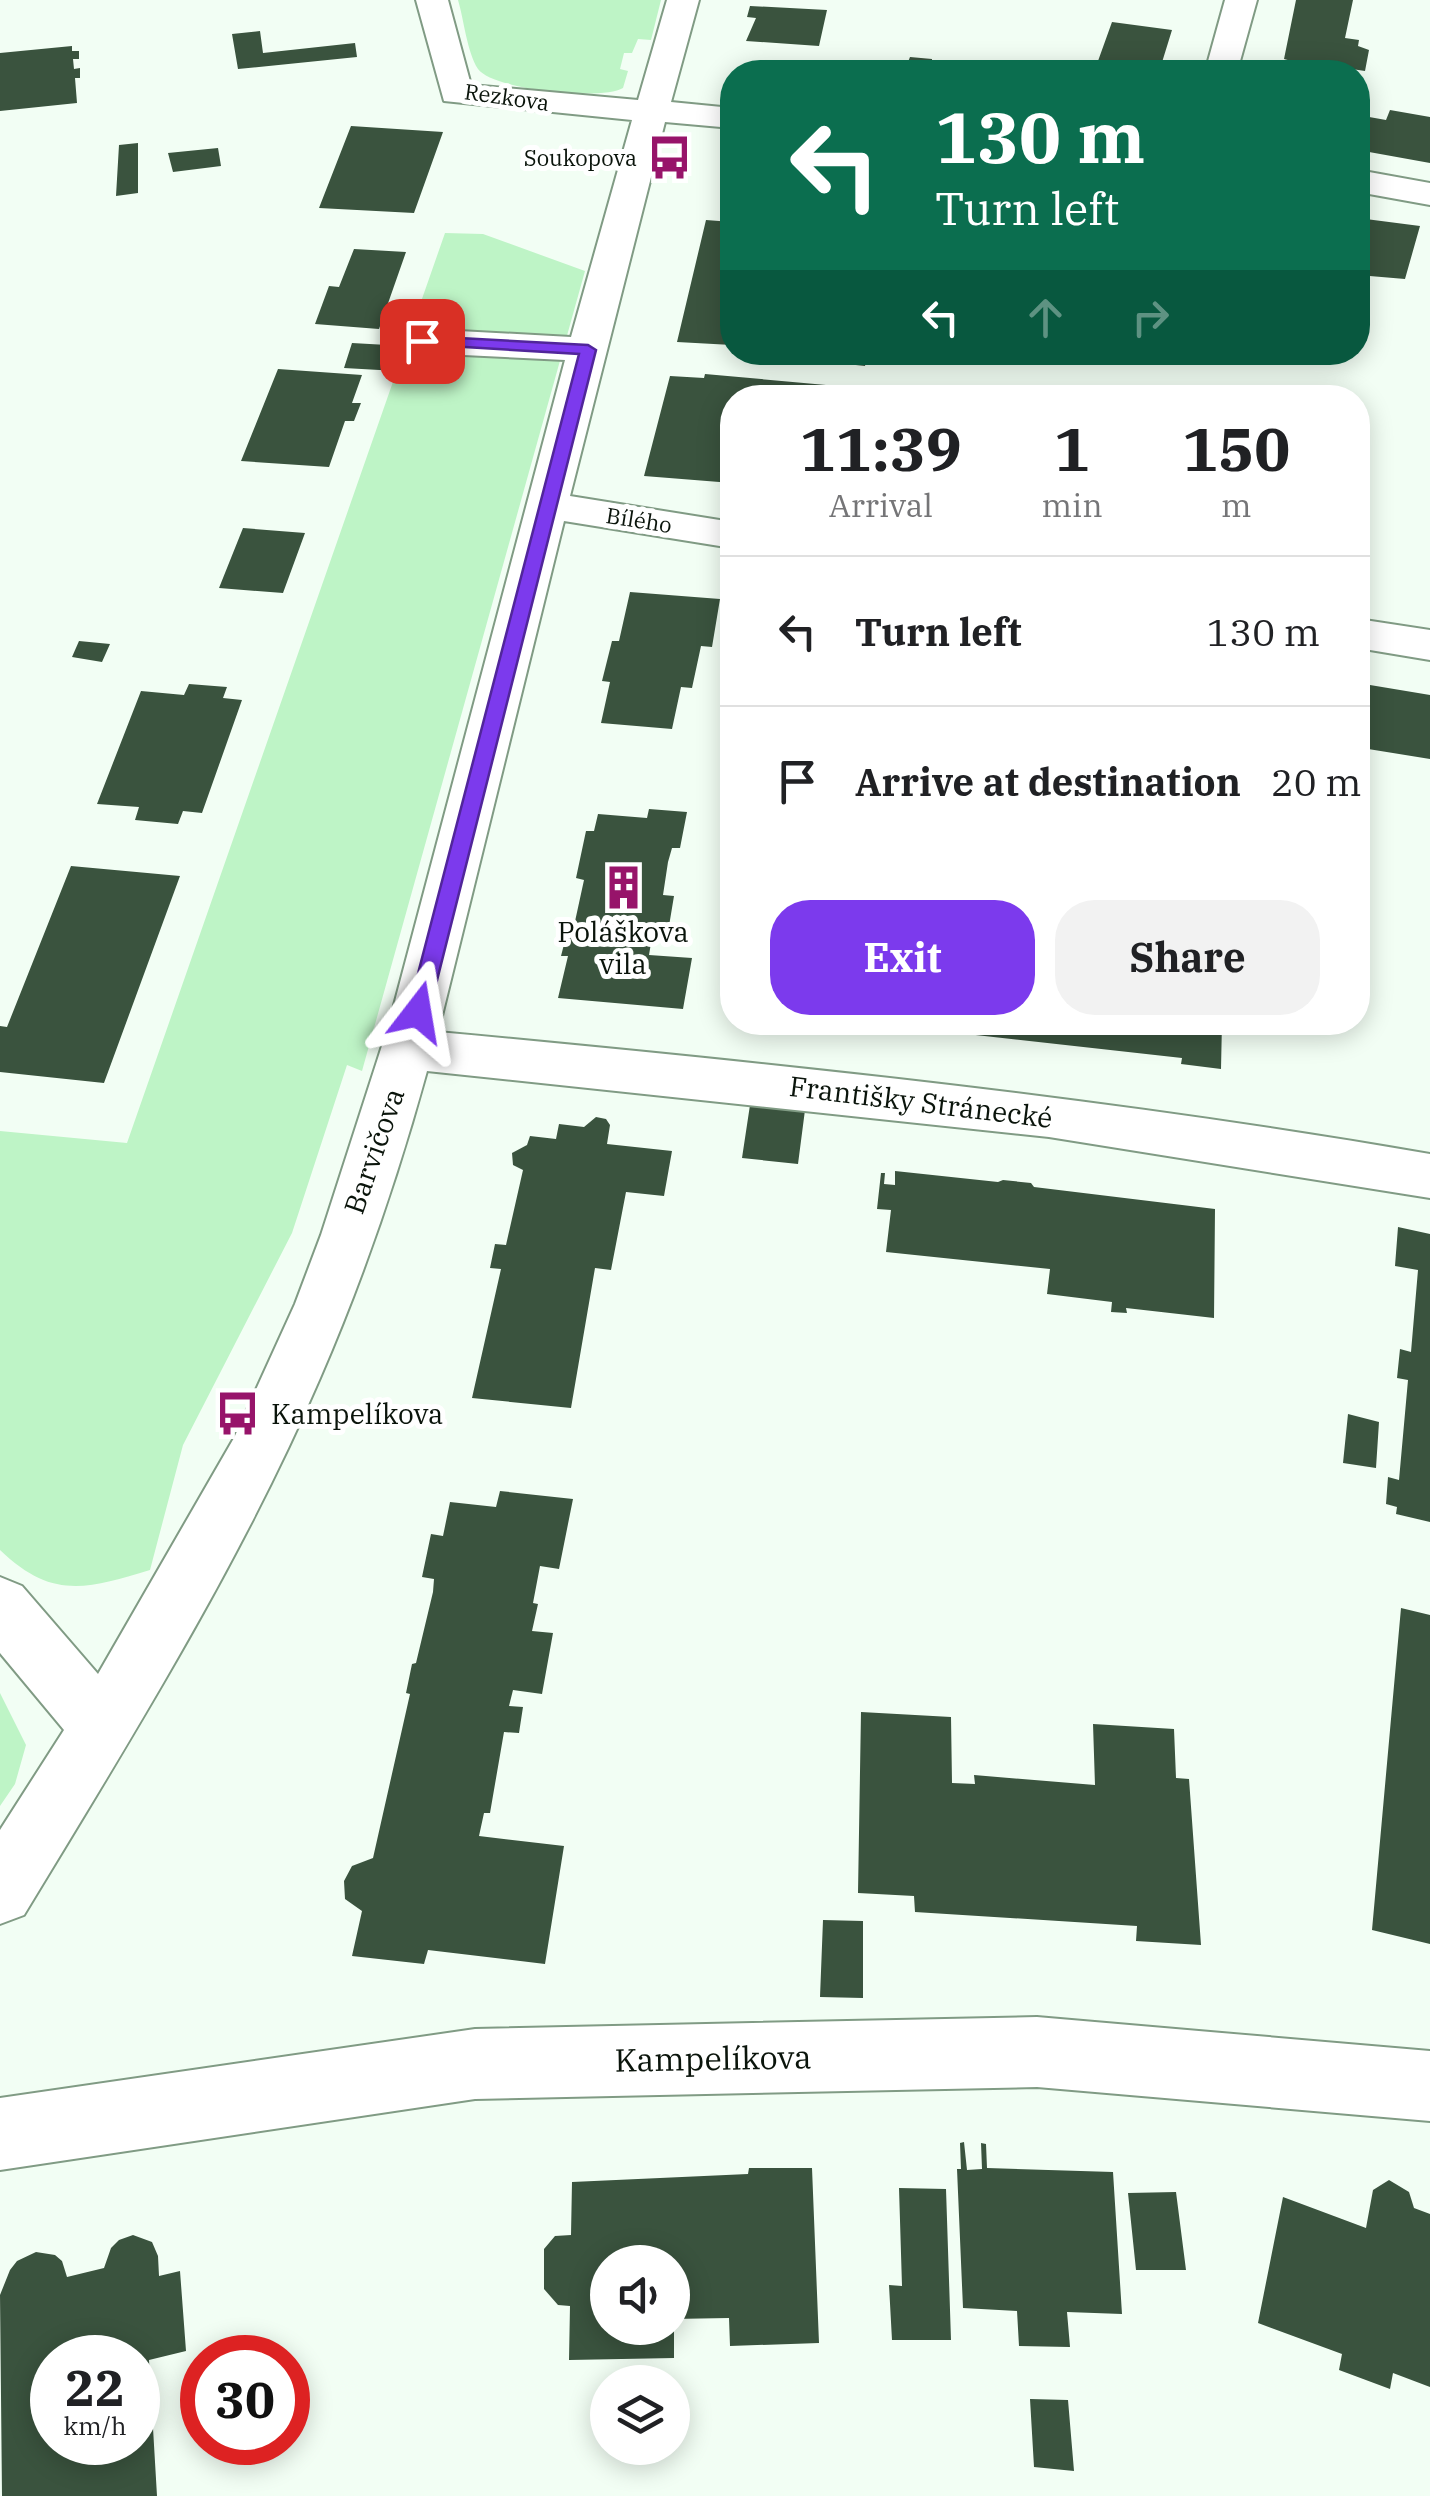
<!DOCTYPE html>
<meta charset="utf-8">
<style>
:root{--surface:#fff;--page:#f2f2f2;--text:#202124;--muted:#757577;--line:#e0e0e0;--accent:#7c3aed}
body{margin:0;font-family:"IBM Plex Serif",serif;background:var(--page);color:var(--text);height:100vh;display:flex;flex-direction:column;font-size:38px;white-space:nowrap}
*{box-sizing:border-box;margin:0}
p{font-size:32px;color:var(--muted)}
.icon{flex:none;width:55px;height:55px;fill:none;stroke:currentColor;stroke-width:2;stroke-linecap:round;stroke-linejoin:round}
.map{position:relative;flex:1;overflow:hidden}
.side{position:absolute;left:720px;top:385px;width:650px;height:650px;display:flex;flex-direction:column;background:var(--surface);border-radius:40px;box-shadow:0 5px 25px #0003}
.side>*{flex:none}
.banner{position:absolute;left:720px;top:60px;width:650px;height:305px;border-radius:40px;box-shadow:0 5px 25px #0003;background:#0b6e4f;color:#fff;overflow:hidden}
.buttons{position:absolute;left:590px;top:2245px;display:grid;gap:20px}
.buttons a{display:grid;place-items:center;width:100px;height:100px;border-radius:50%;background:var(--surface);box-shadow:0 5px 25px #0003;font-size:50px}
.speed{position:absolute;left:30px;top:2335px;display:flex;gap:20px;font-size:50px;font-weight:700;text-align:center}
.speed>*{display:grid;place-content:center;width:130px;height:130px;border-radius:50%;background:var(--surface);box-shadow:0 5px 25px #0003;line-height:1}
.speed small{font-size:25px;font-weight:400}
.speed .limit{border:15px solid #d22;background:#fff;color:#111}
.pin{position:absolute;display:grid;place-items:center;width:85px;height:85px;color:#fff;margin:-42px;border-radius:20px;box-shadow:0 5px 15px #0006}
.me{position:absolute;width:110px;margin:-55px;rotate:14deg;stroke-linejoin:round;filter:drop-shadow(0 0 8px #0008)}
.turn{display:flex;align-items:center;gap:35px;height:210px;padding:0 50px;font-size:45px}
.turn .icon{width:130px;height:130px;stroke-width:2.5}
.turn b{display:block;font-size:70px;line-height:85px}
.lanes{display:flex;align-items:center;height:95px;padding:0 50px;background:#0003;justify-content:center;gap:50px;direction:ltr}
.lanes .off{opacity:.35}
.eta{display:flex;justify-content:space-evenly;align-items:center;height:170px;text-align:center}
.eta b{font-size:60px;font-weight:700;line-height:70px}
.cta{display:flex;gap:20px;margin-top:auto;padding:20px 50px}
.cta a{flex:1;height:115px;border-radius:40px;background:var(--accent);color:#fff;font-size:40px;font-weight:700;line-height:115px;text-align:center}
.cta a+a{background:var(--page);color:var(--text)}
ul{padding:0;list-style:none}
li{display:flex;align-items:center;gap:30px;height:150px;padding:0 50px;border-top:2px solid var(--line)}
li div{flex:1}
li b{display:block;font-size:38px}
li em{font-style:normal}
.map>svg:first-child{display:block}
</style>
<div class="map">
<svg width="1430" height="2496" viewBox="0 0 1430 2496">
<rect width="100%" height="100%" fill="#f2fef4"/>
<path fill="#bef4c6" d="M458 0H661L651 40 638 39 632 53H624L620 69 628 71 623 88C602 101 493 90 478 69 467 52 464 20 458 0Z
M445 233 483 234 585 271 362 1071 347 1065 292 1233 183 1445 150 1570C87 1589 52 1600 0 1550V1131L127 1143Z
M0 1693 26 1745 15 1784 0 1806Z"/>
<path fill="#3a533e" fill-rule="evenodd" d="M1296 0H1353L1345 38 1359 40 1358 46 1369 50 1365 71 1325 65 1324 70 1284 59Z
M750 6 827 10 819 46 746 41 756 18 747 17Z
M1112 22 1172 30 1159 72H1088L1093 60 1098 61Z
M260 31 263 53 355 43 357 57 238 69 232 34Z
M72 46V51H79V59H73L74 69 80 68V78H75L77 103 0 111V53Z
M910 57 932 59V65L964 67 966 61 1002 63 1001 72H874L876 60 908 62Z
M1390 110 1430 117V163L1358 150V115L1386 120Z
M351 126 443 132 414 213 319 208Z
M138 143V193L116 196 119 145Z
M218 148 221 166 173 172 168 153Z
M1358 218 1420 226 1405 279 1358 275Z
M706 220 732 222V345L677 342Z
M354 249 406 252 379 329 315 324 329 286 339 287Z
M352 343 405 346 397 371 344 368Z
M821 352H868L865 366 818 361Z
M278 369 362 375 352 403H361L354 421H345L329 467 241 461Z
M705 374 826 385 824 398H732V483L644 476 670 376 704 378Z
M243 528 305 533 283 593 219 588Z
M630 592 720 599 712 647 701 646 692 688 681 687 672 729 601 723 610 682 602 681 612 641H619Z
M79 641 110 644 102 662 72 657Z
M1358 683 1430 695V759L1362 748 1358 765Z
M189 684 227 687 223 698 242 700 202 813 183 811 178 824 135 820 139 807 97 804 141 691 184 695Z
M649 809 687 812 680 848H672L668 862 663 895 674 896 668 932 653 931 649 955 692 958 683 1009 558 998 568 956H561L569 925 574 926 584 880 576 878 586 831H594L598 814 647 818Z
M71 866 180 876 104 1083 0 1072V1026L7 1027Z
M922 1022H1222L1221 1069 1181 1064 1182 1058 922 1029Z
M750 1105 805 1110 798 1164 742 1158Z
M596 1117 606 1119 610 1125 607 1144 672 1151 664 1196 626 1192 611 1270 595 1268 571 1408 472 1398 501 1269 490 1268 495 1244 506 1245 523 1170 513 1165 512 1153 527 1145 530 1136 556 1139 559 1124 584 1127Z
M895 1171 998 1182 1003 1180 1031 1183 1034 1187 1215 1209 1214 1318 1126 1308 1127 1313 1111 1312 1112 1302 1047 1294 1050 1269 886 1252 891 1210 877 1209 881 1173H885L884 1184 895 1185Z
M1398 1227 1430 1234V1522L1396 1514 1397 1507 1386 1504 1388 1477 1399 1480 1408 1380 1397 1378 1400 1349 1411 1352 1418 1270 1395 1266Z
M1348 1414 1379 1422 1376 1468 1343 1463Z
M500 1491 573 1499 559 1569 540 1566 533 1603 538 1604 532 1631 553 1633 542 1694 513 1690 509 1706 523 1707 519 1733 504 1732 490 1813H484L479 1836 564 1846 545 1964 428 1950 424 1964 352 1956 362 1911 345 1899 344 1881 352 1866 373 1858 410 1694 406 1693 412 1664 416 1663 433 1592 434 1579 422 1577 431 1534 443 1536 450 1502 496 1507Z
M1401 1608 1430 1615V1944L1372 1930Z
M861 1712 951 1717 952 1783 975 1784 974 1775 1095 1785 1093 1724 1174 1729 1176 1778 1189 1779 1201 1945 1136 1941 1137 1926 915 1912 914 1896 858 1893Z
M823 1920 863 1921V1998L820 1997Z
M964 2142 967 2170 982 2169 981 2143 986 2144 987 2168 1113 2172 1122 2314 1067 2312 1070 2347 1019 2346 1017 2311 963 2308 957 2169H961L960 2143Z
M749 2168H812L819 2343 730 2346 729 2318 672 2319V2262H608V2328H674V2358L569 2360 570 2306 558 2305 544 2289V2249L555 2236 571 2235 572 2182 748 2174Z
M1389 2180 1409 2192 1414 2208 1430 2214V2387L1393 2373 1390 2389 1339 2370 1342 2354 1258 2323 1283 2197 1366 2228 1373 2190Z
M899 2188 946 2189 951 2340H892L889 2285 902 2286Z
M1176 2192 1186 2270H1136L1128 2193Z
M133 2235 152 2242 158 2256 159 2276 180 2271 186 2351 149 2360 157 2496H2L0 2295 10 2270 17 2261 36 2252 55 2255 62 2261 67 2277 104 2268 111 2248 119 2240ZM52 2358H138V2442H52Z
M1030 2399 1068 2400 1074 2471 1034 2467Z"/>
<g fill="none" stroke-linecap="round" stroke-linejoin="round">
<defs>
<path id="minor" d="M416 0H448L471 85 638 100 667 0H699L671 102 732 108V128L665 122 570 496 732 522V548L564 521 438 1032C770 1063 1101 1097 1430 1154V1198L1049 1137 427 1071C398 1176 363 1279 320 1378 239 1566 130 1740 24 1915L0 1924V1830L64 1730 0 1653V1577L22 1586 98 1674 234 1438 295 1304 321 1235 389 1024 565 360 422 353 408 349 403 341 408 333 422 329 571 337 632 120 444 101Z
M1225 0H1257L1237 72H1205Z
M1358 170 1430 183V205L1358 192Z
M1358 619 1430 630V660L1358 648Z
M1037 2017 1430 2051V2121L1037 2087 475 2099 0 2170V2098L475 2029Z"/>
</defs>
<use href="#minor" stroke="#809b84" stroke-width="4"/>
<use href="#minor" fill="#fff" fill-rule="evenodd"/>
</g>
<path fill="#7c3aed" stroke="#51269a" stroke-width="2.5" d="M422 336 588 345 596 350 429 1012 418 1021 408 1012 579 354 416 344V338Z"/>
<defs>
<symbol id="bus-bare" viewBox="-9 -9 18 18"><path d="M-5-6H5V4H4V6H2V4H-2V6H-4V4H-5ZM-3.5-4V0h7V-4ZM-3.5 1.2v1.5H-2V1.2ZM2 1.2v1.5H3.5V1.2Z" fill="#97146a" stroke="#fff" stroke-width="2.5" paint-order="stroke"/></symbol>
<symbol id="building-bare" viewBox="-9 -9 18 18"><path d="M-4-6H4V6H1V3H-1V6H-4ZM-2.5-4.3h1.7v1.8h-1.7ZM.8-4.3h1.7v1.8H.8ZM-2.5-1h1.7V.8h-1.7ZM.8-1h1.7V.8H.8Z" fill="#97146a" stroke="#fff" stroke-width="2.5" paint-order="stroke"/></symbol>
</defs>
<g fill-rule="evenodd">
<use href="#bus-bare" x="638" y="126" width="63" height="63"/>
<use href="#building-bare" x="592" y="856" width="63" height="63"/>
<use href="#bus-bare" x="206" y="1382" width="63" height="63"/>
</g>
<g text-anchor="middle" stroke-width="10" stroke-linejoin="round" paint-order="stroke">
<g font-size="22" fill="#0a140b" stroke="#fff">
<text transform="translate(507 97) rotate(8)" y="8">Rezkova</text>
<text transform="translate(639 520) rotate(9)" y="8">Bílého</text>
</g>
<g font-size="22" fill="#0a140b" stroke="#fff" text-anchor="end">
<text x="637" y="166">Soukopova</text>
</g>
<g font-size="28" fill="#0a140b" stroke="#fff">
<text x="623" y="942">Poláškova<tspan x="623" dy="32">vila</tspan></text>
<text x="271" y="1424" text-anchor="start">Kampelíkova</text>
</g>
<g font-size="28" fill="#0a140b" stroke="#fff">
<text transform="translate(921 1102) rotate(7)" y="10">Františky Stránecké</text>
<text transform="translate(374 1151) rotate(-71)" y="10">Barvičova</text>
</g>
<g font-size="32" fill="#0a140b" stroke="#fff">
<text transform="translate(713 2059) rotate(-1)" y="11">Kampelíkova</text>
</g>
</g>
</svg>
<div class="buttons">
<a><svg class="icon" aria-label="sound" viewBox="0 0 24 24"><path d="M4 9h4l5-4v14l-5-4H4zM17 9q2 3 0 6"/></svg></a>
<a><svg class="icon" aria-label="layers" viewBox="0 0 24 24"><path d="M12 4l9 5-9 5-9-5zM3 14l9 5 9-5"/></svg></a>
</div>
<div class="speed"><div>22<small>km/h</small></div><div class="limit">30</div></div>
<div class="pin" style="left:422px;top:341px;background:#d93025"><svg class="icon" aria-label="arrive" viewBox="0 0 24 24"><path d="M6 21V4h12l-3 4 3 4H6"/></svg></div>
<svg class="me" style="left:418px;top:1012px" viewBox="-20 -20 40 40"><path d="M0-17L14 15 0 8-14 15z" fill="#7c3aed" stroke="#fff" stroke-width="4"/></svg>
<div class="banner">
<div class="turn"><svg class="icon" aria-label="left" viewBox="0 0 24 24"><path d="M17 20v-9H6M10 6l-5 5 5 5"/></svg><div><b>130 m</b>Turn left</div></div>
<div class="lanes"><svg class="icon" aria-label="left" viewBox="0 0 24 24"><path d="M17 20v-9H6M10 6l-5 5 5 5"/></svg><svg class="icon off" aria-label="ahead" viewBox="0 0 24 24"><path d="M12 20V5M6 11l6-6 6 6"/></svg><svg class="icon off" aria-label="right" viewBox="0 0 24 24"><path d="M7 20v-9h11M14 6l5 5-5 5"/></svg></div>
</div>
<section class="side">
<div class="eta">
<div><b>11:39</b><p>Arrival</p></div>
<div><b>1</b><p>min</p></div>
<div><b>150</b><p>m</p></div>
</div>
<ul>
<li><svg class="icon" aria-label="left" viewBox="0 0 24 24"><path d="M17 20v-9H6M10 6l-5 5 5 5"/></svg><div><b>Turn left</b></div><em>130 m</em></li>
<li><svg class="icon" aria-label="arrive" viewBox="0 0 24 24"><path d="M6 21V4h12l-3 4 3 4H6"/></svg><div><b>Arrive at destination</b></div><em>20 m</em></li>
</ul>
<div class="cta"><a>Exit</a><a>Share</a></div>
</section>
</div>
